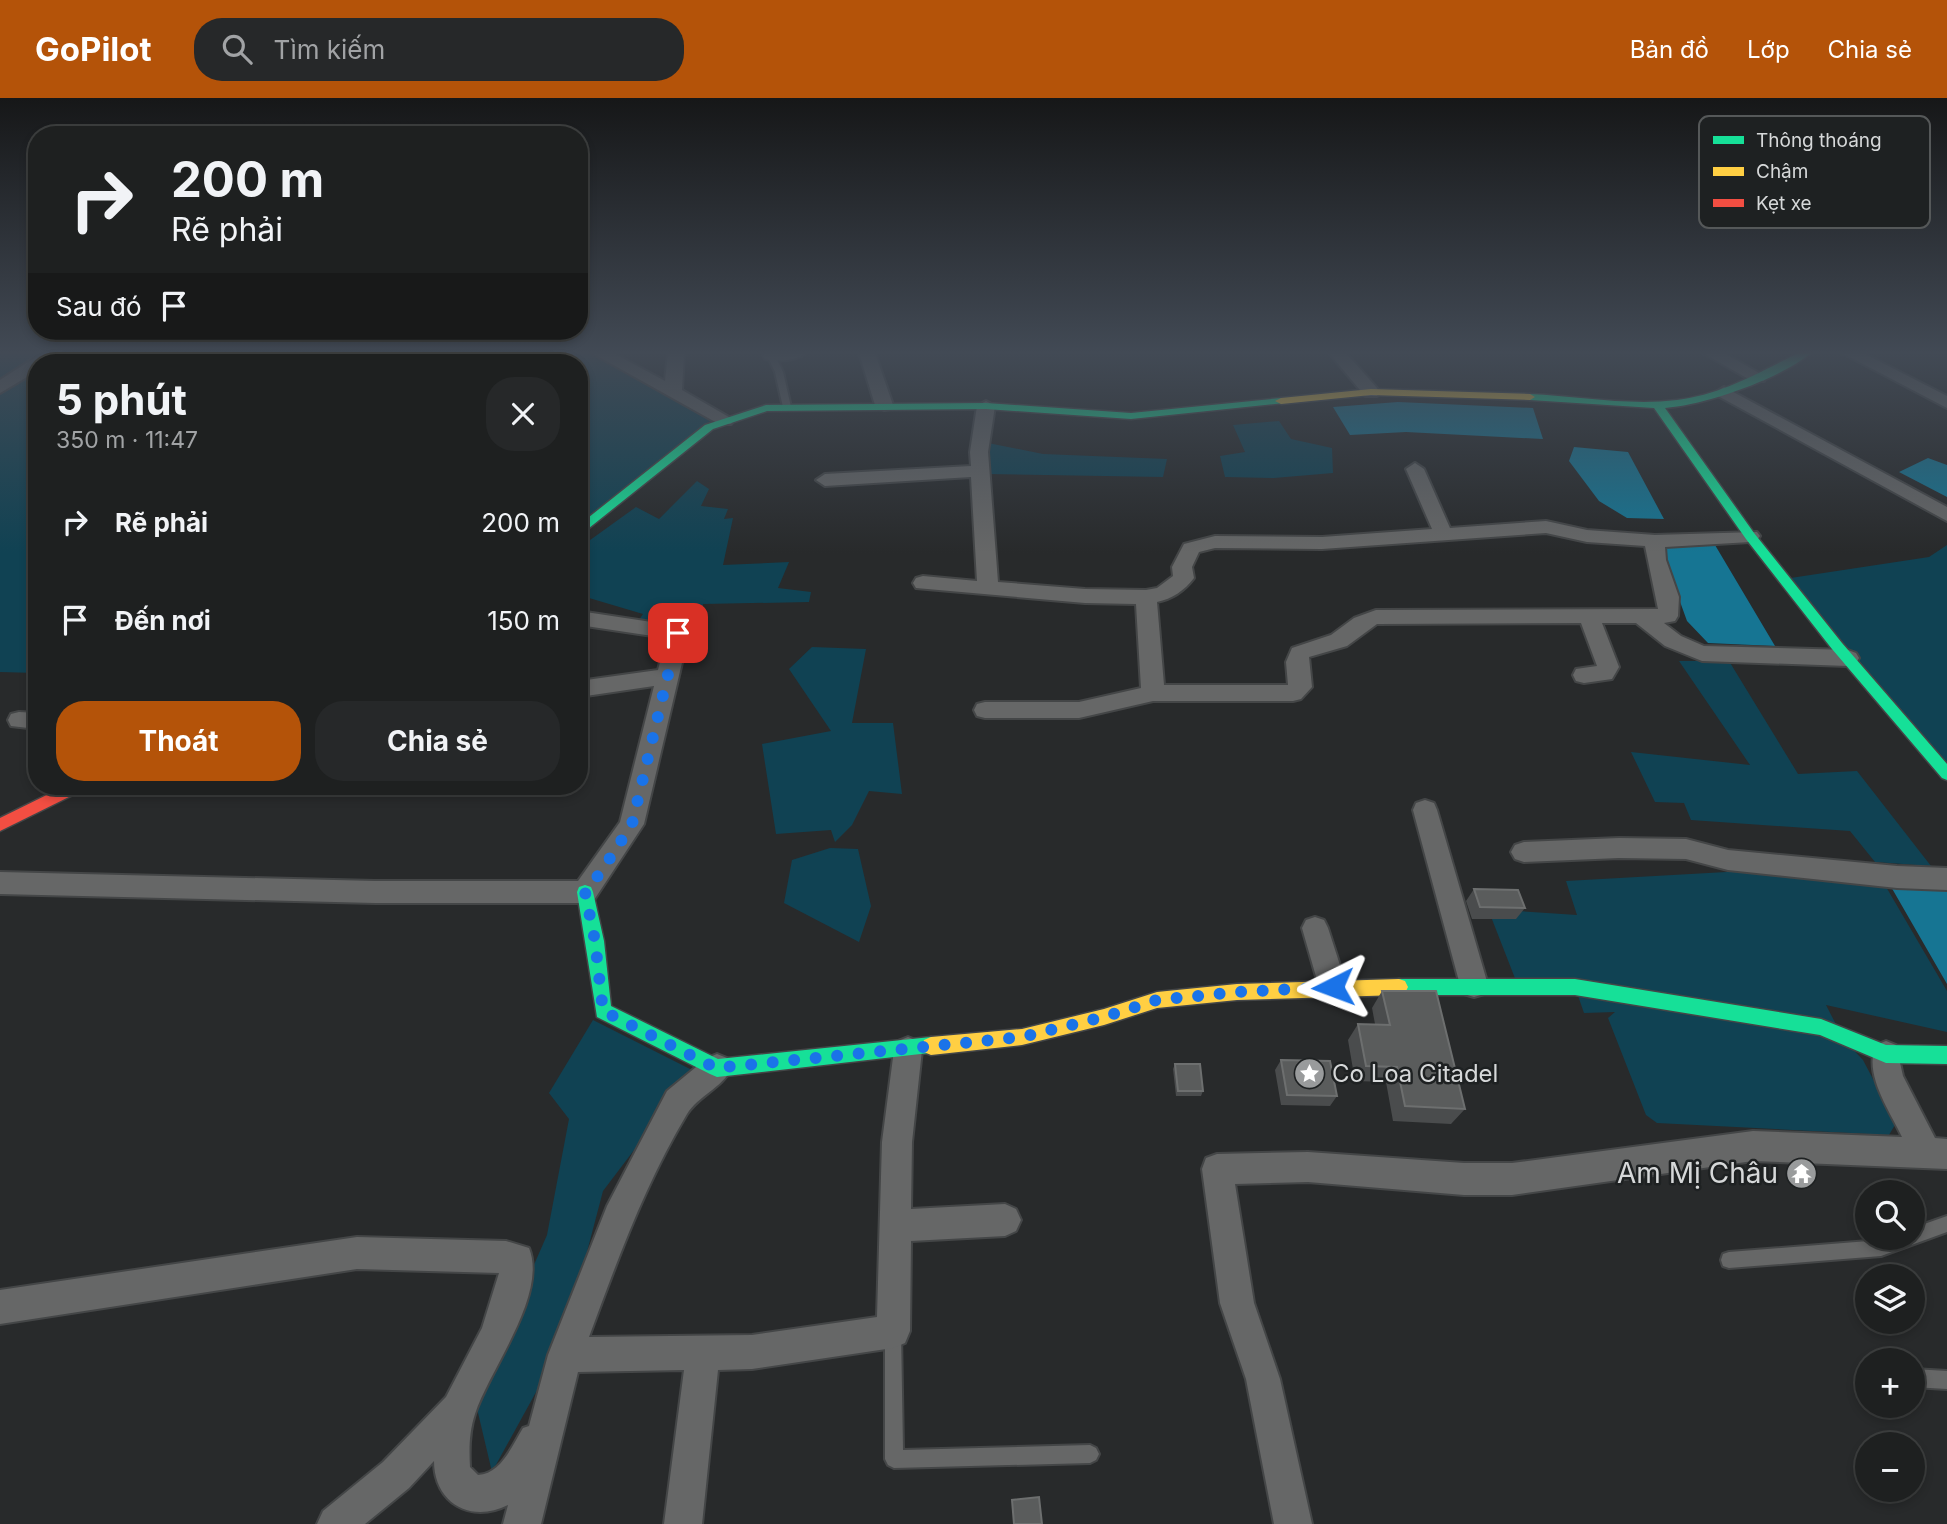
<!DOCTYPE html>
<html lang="vi">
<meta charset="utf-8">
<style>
:root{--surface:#1e2020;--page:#262829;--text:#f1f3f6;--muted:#a1a3a5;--line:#3c3e3e;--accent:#b45309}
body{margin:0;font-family:Inter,sans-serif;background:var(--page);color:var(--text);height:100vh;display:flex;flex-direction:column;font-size:26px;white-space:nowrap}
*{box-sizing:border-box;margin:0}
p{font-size:23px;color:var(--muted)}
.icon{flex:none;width:38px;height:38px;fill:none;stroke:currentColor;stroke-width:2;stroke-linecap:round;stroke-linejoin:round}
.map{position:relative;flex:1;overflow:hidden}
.sheet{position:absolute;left:28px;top:256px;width:560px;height:441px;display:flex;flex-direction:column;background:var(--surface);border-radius:28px;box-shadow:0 4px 10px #0003,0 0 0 2px var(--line)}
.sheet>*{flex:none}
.banner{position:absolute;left:28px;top:28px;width:560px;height:214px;border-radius:28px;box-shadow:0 4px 10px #0003,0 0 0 2px var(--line);background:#1e2020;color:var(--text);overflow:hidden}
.buttons{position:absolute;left:1855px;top:1082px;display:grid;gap:14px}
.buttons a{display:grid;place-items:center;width:70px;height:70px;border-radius:50%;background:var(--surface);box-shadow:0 4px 10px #0003,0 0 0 2px var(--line);font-size:35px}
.pin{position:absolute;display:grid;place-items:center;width:60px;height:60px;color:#fff;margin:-30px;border-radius:14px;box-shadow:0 4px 10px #0006}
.me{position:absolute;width:77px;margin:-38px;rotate:267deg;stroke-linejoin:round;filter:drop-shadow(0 0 5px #0008)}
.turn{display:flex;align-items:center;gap:24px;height:147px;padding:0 28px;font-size:32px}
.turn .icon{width:91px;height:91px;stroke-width:2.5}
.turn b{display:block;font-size:49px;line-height:60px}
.then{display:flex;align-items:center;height:66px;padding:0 28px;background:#0003;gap:14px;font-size:26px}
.round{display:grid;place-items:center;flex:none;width:74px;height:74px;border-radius:28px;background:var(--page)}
.overview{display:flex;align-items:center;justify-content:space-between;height:119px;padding:0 28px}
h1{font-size:42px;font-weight:700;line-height:52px}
.cta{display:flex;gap:14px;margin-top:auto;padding:14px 28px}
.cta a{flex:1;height:80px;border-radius:28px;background:var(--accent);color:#fff;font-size:28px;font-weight:700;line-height:80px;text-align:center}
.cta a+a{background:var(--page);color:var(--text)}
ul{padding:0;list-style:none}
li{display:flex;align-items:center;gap:21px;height:98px;padding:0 28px}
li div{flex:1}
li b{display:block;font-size:26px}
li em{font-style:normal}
header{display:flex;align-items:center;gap:42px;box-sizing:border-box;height:98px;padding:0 35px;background:var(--accent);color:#fff}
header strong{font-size:33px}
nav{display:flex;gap:38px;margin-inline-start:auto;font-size:24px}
.search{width:490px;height:63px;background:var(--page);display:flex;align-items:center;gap:18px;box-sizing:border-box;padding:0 24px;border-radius:28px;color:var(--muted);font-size:26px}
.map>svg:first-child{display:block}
</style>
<header>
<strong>GoPilot</strong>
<div class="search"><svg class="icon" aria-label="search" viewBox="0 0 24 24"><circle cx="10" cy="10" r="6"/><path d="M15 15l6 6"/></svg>Tìm kiếm</div>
<nav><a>Bản đồ</a><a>Lớp</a><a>Chia sẻ</a></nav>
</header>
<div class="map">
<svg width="1947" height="1426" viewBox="0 0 1947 1426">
<rect width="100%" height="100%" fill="#282a2b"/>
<path fill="#104253" d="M0 255H600L725 322 579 434V264H37V575L0 574Z
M1279 323 1291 341 1332 350 1333 375 1274 380 1225 379 1220 358 1245 354 1233 327Z
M988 345 1043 356 1167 361 1163 379 987 376Z
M697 383 709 391 701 408 728 411 724 421 733 420 723 467 789 464 778 490 811 494 809 504 703 506 696 535 639 522 643 516 579 497V450L636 409 659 421Z
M1947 447V676L1784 481 1929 459Z
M812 549 866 551 852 625H893L902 696 869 693 852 727 835 744 831 732 776 736 762 646 831 633 789 571Z
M1679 563H1729L1798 676 1857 673 1931 768 1875 764 1850 733 1691 722 1684 705 1655 704 1631 654 1750 667Z
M830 750 858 751 871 808 859 844 784 805 792 762Z
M1744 773 1882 782 1947 893V934L1826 907 1844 942 1863 962 1896 1025 1889 1037 1657 1025 1646 1017 1608 920 1615 914 1584 915 1575 889 1518 888 1488 811 1577 817 1566 783Z
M593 922 694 973 603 1093 563 1245 492 1374 475 1302 547 1137 569 1021 549 995Z"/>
<path fill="#167593" d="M1398 304 1533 310 1543 341 1406 334 1350 337 1333 309Z
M1574 349 1628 354 1664 421 1627 420 1599 403 1569 363Z
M1928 360 1947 367V399L1899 374Z
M1667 445 1715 447 1775 548 1708 545 1687 523 1661 451Z
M1890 787 1947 789V886Z"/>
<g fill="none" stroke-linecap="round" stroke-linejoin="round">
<defs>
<path id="lane" d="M766 255H774L783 274 791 309 790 311 783 309 775 274Z
M1947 1118V1134L1881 1158 1729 1170 1723 1168 1721 1162 1723 1156 1729 1154 1881 1142 1888 1139H1913V1130Z
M893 1226 899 1228 901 1234 903 1352 1090 1347 1096 1350 1099 1356 1096 1362 1090 1365 894 1370 888 1367 885 1361V1234L887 1228Z
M1913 1271 1947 1273V1291L1913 1289Z"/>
<path id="street" d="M50 255H75L55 264H37V273L0 295V282L31 262Z
M592 255H613L665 283 668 255H684L682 292 734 322 731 326H719Z
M765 255H806C797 263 777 264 765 261L763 258Z
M859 255H875L893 307 890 311 884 312 875 307Z
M1329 255H1346L1377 290 1379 294 1377 298H1365Z
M1703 255H1724L1766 279 1764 283H1752Z
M1842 255H1863L1947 298V310Z
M1724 289 1947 409V423L1718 298 1716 294Z
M986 303 995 308 988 354 998 484 1085 491 1146 492 1157 490 1173 478 1172 469 1184 446 1215 438 1322 439 1432 431 1406 371 1415 365 1424 371 1450 430 1546 423 1587 432 1655 437 1757 434 1760 438 1757 442 1750 444 1665 449 1666 462 1679 499 1678 518 1675 523 1664 525 1681 538 1704 548 1848 552 1856 555 1859 560 1856 565 1848 568 1702 563 1665 548 1636 525H1602L1619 569 1612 581 1584 585 1576 583 1573 577 1576 571 1597 568 1581 525 1377 526 1347 548 1309 559 1312 589 1301 601 1293 603H1153L1079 620H985L977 618 974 612 977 606 985 604H1079L1141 590 1136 506 1085 505 916 490 913 485 916 480 923 478 977 483 971 379 825 388 816 382 825 376 971 368 970 354 977 308ZM1546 435 1587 444 1645 448 1658 511 1376 512 1354 520 1331 537 1292 550 1286 564 1288 587H1164L1157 504C1172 501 1185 492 1194 480L1192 469 1199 454 1215 450 1322 451Z
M579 513 678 528 686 530 689 535 644 726 594 802 585 805H375L0 796V774L375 783H578L620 724 654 588 579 599V583L658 572 666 540 579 527Z
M19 614 37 615V631L11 628 8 622 11 616Z
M1425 702 1434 705 1437 712 1488 887 1484 896 1474 899 1464 896 1460 887 1413 712 1416 705Z
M1619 740 1686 741 1728 752 1897 768 1947 770V792L1897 790 1728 772 1686 761 1619 760 1524 764 1515 761 1511 754 1515 747 1524 744Z
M1315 819 1324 822 1328 830 1347 889 1343 898 1333 901 1323 898 1319 889 1302 830 1306 822Z
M908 939 918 943 922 952 912 1044 911 1111 1005 1106 1016 1111 1021 1122 1016 1133 1005 1138 911 1143 910 1233 905 1245 893 1250 752 1271 718 1272 702 1426H664L684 1272 578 1274 541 1426H503L508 1407C471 1426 434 1405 434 1363L409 1390 365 1426H317L323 1413 383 1364 446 1299 482 1230 499 1175 357 1171 0 1226V1192L357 1139 506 1143 529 1150C548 1197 489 1272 475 1316 469 1334 469 1351 470 1369L478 1377C501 1376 512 1348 523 1330L529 1328 548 1257 607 1108 667 993 707 960 717 956 727 960 732 970C722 990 698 998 687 1016 645 1086 617 1163 589 1239L752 1237 877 1219 882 1044 894 952 898 943Z
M1886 943 1896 947 1903 978 1935 1040 1947 1041V1071L1753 1063 1512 1097H1464L1308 1084 1235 1086 1254 1205 1280 1281 1312 1426H1274L1246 1281 1220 1205 1202 1071 1206 1060 1217 1056 1308 1054 1464 1065H1512L1753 1033 1902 1039C1890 1013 1863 976 1876 947Z"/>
<path id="fast" d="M1798 255H1811C1780 281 1706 307 1665 310L1754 435 1842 545 1947 666V682L1942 680 1832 551 1746 441 1654 310 1530 302 1525 299 1530 296C1578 298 1628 308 1677 302 1720 297 1759 275 1798 255Z
M1281 300 1287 303 1285 305 1131 321 986 311 767 313 713 331 579 438V427L705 327 766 307 986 305 1131 315Z
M585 787 591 789 593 794 604 843 611 908 718 961 931 939 938 942 940 948 938 954 717 979 710 976 597 919 577 794 579 789Z
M1399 881H1575L1821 921 1886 947 1947 948V966L1886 965 1820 937 1575 897H1399L1393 895 1390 889 1393 883Z"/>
<path id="slow" d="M1371 291 1530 296 1535 299 1530 302 1371 297 1281 306 1275 303 1281 300Z
M1399 881 1405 883 1408 889 1405 895 1399 897 1237 902 1157 910 1104 927 1022 947 931 957 924 954 922 948 924 942 931 939 1022 931 1104 911 1157 894 1237 886Z"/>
<path id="jam" d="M65 688H86L83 692 0 733V720Z"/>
</defs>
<use href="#lane" stroke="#444647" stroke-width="4"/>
<use href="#street" stroke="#444647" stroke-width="4"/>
<use href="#fast" stroke="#444647" stroke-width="3"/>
<use href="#slow" stroke="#444647" stroke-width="3"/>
<use href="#jam" stroke="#444647" stroke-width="3"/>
<use href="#lane" fill="#666767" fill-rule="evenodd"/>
<use href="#street" fill="#666767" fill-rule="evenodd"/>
<use href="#fast" fill="#16e098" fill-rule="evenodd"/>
<use href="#slow" fill="#ffcf43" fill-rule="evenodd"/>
<use href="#jam" fill="#f24e42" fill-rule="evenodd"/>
</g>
<path fill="#4a4c4d" d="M1474 791 1525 810 1516 821H1472L1466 803Z
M1382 893 1465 1011 1451 1026 1393 1023 1386 984 1355 983 1348 942 1358 926H1375L1372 910Z
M1281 962 1337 998 1330 1008 1281 1007 1275 972Z
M1175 966 1203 993 1201 998H1176L1173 971Z"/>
<path fill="#5a5c5c" stroke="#6d6f6f" stroke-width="2" d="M1474 791 1518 792 1525 810 1480 809Z
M1382 893H1436L1465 1011 1405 1008 1397 969 1366 968 1358 926 1390 927Z
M1281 962 1330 963 1337 998 1287 997Z
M1175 966H1200L1203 993H1178Z
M1039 1399 1042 1426H1014L1012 1402Z"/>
<linearGradient id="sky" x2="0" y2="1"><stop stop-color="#161718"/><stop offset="0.56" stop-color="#424a55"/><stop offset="1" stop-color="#424a55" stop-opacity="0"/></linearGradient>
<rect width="1947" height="455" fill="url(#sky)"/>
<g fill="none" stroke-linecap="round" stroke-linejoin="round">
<path stroke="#1a73e8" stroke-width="12" stroke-dasharray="0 21.6" d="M678 535 632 726 601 774 585 794 595 843 603 913 716 970 1022 939 1104 919 1157 902 1237 894 1333 889"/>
</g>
<defs>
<symbol id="sight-disc" viewBox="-11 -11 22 22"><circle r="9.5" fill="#999b9c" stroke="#1e2122"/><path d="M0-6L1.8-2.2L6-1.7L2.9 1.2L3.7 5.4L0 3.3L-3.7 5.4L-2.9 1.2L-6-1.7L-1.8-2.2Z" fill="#fff"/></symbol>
<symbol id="temple-disc" viewBox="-11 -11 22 22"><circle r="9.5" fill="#999b9c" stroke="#1e2122"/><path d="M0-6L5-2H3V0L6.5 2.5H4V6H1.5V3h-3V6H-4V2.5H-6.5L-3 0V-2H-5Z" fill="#fff"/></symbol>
</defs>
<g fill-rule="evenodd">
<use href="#sight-disc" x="1292" y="958" width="35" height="35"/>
<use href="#temple-disc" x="1784" y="1058" width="35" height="35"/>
</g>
<g text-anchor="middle" stroke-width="5" stroke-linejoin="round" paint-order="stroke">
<g font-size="24" fill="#d6d8d9" stroke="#1e2122" text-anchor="start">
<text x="1332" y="984">Co Loa Citadel</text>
</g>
<g font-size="28" fill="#d6d8d9" stroke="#1e2122" text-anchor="end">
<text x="1778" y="1085">Am Mị Châu</text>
</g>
</g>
<rect x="1699" y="18" width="231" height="112" rx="10" fill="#1e2122" stroke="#555859" stroke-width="2"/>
<rect x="1713" y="38" width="31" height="8" fill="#16e098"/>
<rect x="1713" y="69" width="31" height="9" fill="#ffcf43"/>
<rect x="1713" y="101" width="31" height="8" fill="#f24e42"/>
<g font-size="19" fill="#d6d8d9">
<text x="1756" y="49">Thông thoáng</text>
<text x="1756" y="80">Chậm</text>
<text x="1756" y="112">Kẹt xe</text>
</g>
</svg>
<div class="buttons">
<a><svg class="icon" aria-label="search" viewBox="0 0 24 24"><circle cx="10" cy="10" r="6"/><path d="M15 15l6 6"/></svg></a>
<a><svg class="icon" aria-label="layers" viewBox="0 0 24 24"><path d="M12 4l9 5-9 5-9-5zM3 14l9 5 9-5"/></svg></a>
<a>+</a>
<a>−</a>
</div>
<div class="pin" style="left:678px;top:535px;background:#d93025"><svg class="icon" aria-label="arrive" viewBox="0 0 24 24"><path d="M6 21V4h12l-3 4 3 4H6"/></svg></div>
<svg class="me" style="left:1333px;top:889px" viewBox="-20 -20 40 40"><path d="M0-17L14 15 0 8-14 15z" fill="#1a73e8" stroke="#fff" stroke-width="4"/></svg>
<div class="banner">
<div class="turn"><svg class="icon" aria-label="right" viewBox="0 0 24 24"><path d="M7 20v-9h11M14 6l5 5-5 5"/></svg><div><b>200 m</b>Rẽ phải</div></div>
<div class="then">Sau đó<svg class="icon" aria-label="arrive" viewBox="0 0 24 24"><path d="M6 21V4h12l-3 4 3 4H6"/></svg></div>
</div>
<section class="sheet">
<div class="overview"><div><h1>5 phút</h1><p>350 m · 11:47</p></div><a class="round"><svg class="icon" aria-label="close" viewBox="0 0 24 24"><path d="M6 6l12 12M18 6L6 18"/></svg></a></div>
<ul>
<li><svg class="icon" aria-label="right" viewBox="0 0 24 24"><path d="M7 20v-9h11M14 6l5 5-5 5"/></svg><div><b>Rẽ phải</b></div><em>200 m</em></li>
<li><svg class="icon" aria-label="arrive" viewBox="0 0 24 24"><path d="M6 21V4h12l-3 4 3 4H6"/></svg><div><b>Đến nơi</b></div><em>150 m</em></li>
</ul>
<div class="cta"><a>Thoát</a><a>Chia sẻ</a></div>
</section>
</div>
